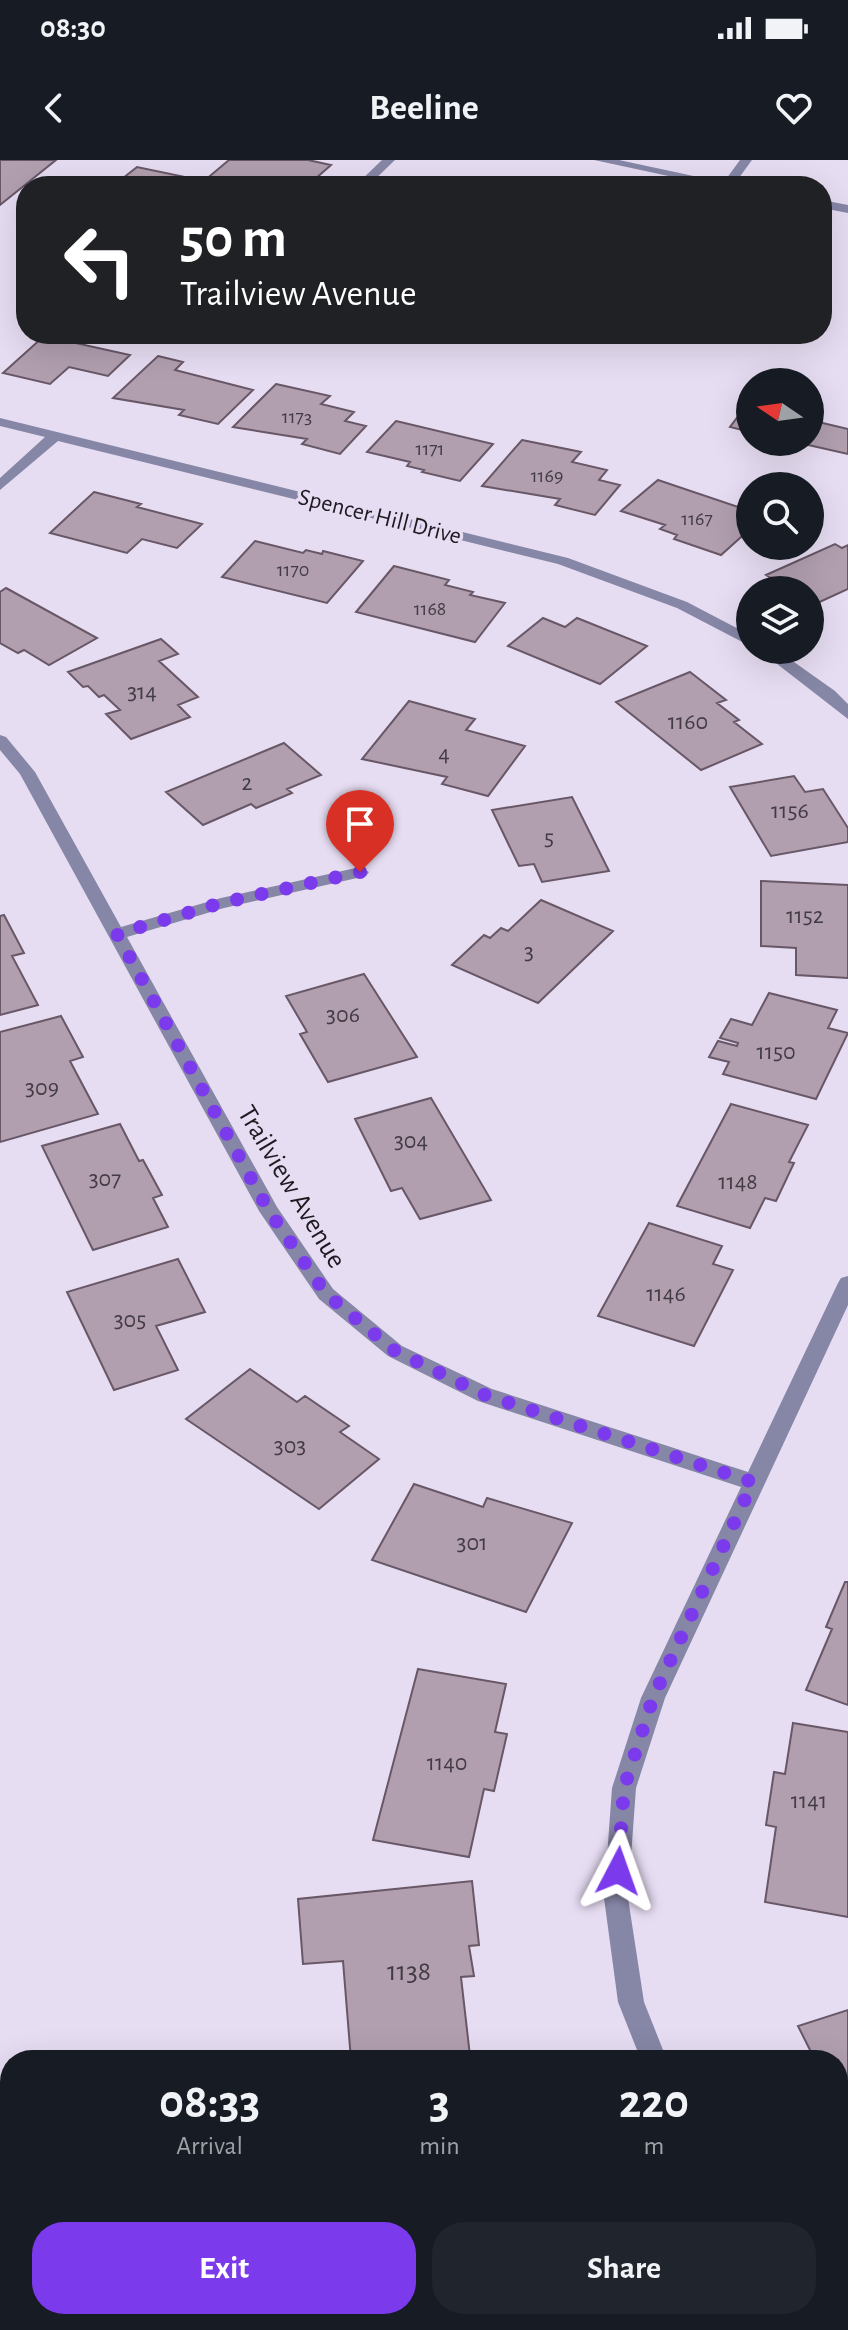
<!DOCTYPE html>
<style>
:root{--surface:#171b24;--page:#20242c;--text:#f1f3f6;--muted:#9ea1a6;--accent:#7c3aed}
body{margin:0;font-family:"Alegreya Sans",sans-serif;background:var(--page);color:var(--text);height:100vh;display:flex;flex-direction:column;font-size:30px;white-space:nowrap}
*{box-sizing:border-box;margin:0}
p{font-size:26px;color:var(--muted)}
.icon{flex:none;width:44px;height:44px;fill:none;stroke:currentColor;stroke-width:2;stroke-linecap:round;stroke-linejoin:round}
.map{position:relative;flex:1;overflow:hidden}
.sheet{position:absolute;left:0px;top:1890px;width:848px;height:280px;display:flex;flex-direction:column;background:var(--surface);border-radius:32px 32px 0 0;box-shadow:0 8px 32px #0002}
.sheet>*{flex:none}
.hud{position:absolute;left:16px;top:16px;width:816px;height:168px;border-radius:32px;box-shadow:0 8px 32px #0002;background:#202124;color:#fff;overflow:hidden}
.needle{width:52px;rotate:283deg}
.tools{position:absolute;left:736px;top:208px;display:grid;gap:16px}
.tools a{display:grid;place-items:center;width:88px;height:88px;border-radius:50%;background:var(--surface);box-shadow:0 8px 32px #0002;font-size:40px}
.pin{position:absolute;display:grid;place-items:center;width:68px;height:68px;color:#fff;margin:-82px -34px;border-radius:50% 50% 50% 0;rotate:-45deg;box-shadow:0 0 8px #0007}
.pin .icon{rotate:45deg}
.me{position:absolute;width:88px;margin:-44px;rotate:4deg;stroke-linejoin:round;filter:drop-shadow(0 0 6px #0008)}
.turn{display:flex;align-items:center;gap:28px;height:168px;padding:0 32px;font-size:36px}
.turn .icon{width:104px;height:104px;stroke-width:2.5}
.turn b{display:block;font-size:56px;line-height:68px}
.eta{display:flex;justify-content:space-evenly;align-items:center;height:136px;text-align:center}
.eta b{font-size:48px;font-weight:700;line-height:56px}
.button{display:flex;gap:16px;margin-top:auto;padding:16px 32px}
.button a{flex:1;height:92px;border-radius:32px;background:var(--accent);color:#fff;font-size:32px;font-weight:700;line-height:92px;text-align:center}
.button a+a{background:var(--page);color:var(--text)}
.status{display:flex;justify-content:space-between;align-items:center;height:56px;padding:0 40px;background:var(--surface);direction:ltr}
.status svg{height:22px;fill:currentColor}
header{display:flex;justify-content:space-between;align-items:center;height:104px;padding:0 32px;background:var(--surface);font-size:36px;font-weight:700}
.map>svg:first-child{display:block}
</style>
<div class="status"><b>08:30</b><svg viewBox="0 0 49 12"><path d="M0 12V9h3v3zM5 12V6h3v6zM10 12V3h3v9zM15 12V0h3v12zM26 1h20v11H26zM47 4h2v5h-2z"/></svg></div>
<header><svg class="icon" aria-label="back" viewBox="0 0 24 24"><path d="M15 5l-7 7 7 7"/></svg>Beeline<svg class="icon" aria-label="heart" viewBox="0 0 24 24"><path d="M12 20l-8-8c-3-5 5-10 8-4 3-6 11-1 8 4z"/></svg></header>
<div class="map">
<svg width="848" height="2170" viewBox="0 0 848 2170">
<rect width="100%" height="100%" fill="#e7ddf3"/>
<path fill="#b19faf" stroke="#685766" stroke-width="2" d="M0 0H56L0 45Z
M229 0H308L331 5 307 26H113L137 7 204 21Z
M44 176 130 195 108 216 69 207 50 224 3 213Z
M158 196 183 202 175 210 253 230 218 264 179 255 184 250 113 238Z
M276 224 330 236 321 244 354 252 345 261 366 266 340 294 302 284 307 279 233 267Z
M746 246 750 247V272L730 267Z
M810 260 848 269V294L795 282H810Z
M396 261 493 284 460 321 422 312 424 310 407 306 410 302 367 292Z
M522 280 581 292 572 302 607 310 599 320 620 325 595 355 555 345 560 339 482 326Z
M658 320 750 351V369L721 395 674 379 677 375 660 369 665 365 621 351Z
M94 332 141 344 137 347 202 364 177 388 142 379 127 393 50 373Z
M255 381 303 393 306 390 322 394 323 391 363 401 327 443 222 417Z
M835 384 842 388 848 385V429L813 445 810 443V430H790L766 415Z
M394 406 449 420 445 425 473 432 470 435 505 443 475 482 356 452Z
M6 428 97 478 49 505 24 490 18 493 0 483V432Z
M543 458 565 467 577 458 647 486 600 524 508 486Z
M161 479 178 494 159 501 198 537 178 545 190 557 131 579 106 554 120 550 104 535 99 537 88 526 83 527 68 512Z
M690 512 726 540 717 543 739 560 734 562 762 584 701 610 616 542Z
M409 541 475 559 466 570 525 586 488 636 442 624 447 617 362 599Z
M284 583 321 615 287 629 292 633 256 648 251 644 203 665 166 632Z
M794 616 805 632 823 629 848 668V682L771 696 730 627Z
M572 637 609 711 542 722 534 704 519 706 492 650Z
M761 721 848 725V818L796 815V788L761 786Z
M541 740 613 771 538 843 452 805 484 775 490 778 501 768 508 771Z
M4 755 24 793 12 796 38 845 0 855V756Z
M364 814 417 897 328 922 300 874 307 872 286 836Z
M769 833 837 850 828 868 848 873 816 939 723 914 729 902 709 897 718 881 737 886 738 883 720 878 731 859 752 865Z
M61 856 83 897 70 901 98 954 0 982V872Z
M431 938 491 1040 420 1059 402 1028 391 1031 355 959Z
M731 944 808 965 789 1002 794 1003 776 1041 765 1038 750 1068 677 1046Z
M120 964 139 1001 143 1000 162 1035 153 1038 168 1067 93 1090 42 986Z
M649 1063 722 1086 713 1104 733 1110 694 1186 598 1156Z
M178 1099 205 1152 156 1166 178 1210 114 1230 67 1132Z
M250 1209 297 1242 305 1236 349 1266 340 1272 379 1299 319 1349 186 1259Z
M414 1324 483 1347 487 1338 572 1363 526 1452 372 1400Z
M845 1422H848V1545L806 1530 832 1469 826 1467Z
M418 1509 506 1524 495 1572 507 1574 494 1631 484 1629 469 1697 373 1680Z
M793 1563 848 1572V1757L765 1742 776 1667 766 1665 774 1612 785 1614Z
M472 1721 479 1785 469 1786 474 1816 461 1817 470 1896 351 1900 343 1801 303 1804 298 1739Z
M848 1850V1968L838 1948V1900H815L798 1866Z"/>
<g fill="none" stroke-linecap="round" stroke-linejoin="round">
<path fill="#8686a6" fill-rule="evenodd" d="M382 0H395L368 26H355Z
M740 0H752L733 26H721Z"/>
<path fill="#8686a6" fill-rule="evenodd" d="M594 0H619L740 26H715Z
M822 40 848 45V53L822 48Z
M0 258 568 398 687 442 750 475V486L677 448 558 404 58 281 0 330V318L45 277 0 266Z
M759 490H777L835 531 848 544V559Z
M0 575 6 577 35 612 121 767 221 738 360 707 369 712 366 716 224 748 127 777 277 1047 333 1129 402 1186 492 1229 748 1312 838 1123 841 1118 848 1116V1145L665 1538 636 1628 628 1738 644 1842 667 1900H641L618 1842 604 1738 612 1628 641 1538 741 1327 478 1241 388 1196 319 1139 259 1051 20 614 0 590Z
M848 2146V2170H792L798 2160H838V2148Z
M742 2160H770L774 2170H746Z"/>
</g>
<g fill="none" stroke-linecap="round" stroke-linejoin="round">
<path stroke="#7c3aed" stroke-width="14" stroke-dasharray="0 25.2" d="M360 712 221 743 117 774 269 1051 326 1134 395 1191 485 1235 753 1322 653 1538 624 1628 618 1711"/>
</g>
<g text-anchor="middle" stroke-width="7" stroke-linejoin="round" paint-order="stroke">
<g font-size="20" fill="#433b44">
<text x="297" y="263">1173</text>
<text x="430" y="295">1171</text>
<text x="547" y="322">1169</text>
<text x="697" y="365">1167</text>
<text x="293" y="416">1170</text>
<text x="430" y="455">1168</text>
</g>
<g font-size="24" fill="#1e1a21" stroke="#e7ddf3">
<text transform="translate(380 356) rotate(14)" y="8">Spencer Hill Drive</text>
</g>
<g font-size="24" fill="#433b44">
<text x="142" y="539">314</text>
<text x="688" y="569">1160</text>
<text x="444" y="601">4</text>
<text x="247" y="630">2</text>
<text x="790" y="658">1156</text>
<text x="549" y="685">5</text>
<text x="805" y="763">1152</text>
<text x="529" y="799">3</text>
<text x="343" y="862">306</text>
<text x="776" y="899">1150</text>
<text x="42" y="935">309</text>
<text x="411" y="988">304</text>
<text x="105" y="1026">307</text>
<text x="738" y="1029">1148</text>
<text x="666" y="1141">1146</text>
<text x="130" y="1167">305</text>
<text x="290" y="1293">303</text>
<text x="472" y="1390">301</text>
<text x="447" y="1610">1140</text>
<text x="809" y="1648">1141</text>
</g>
<g font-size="28" fill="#1e1a21" stroke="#e7ddf3">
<text transform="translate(293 1026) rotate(59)" y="10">Trailview Avenue</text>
</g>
<g font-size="28" fill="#433b44">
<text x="409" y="1820">1138</text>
</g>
</g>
</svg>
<div class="tools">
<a><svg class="needle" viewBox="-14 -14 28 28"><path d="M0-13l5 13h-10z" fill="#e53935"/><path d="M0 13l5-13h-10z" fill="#9ea1a6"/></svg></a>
<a><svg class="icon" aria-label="search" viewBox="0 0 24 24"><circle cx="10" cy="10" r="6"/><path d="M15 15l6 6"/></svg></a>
<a><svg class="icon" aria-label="layers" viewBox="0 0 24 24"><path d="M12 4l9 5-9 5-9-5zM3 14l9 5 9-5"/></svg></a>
</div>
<div class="pin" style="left:360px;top:712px;background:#d93025"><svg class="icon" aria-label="arrive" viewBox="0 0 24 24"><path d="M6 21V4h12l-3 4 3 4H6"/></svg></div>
<svg class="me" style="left:618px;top:1711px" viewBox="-20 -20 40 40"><path d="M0-17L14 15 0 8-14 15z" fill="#7c3aed" stroke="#fff" stroke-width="4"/></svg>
<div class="hud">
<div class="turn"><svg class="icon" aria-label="left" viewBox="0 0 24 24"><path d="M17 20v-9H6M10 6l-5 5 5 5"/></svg><div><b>50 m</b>Trailview Avenue</div></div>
</div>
<section class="sheet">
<div class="eta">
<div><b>08:33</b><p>Arrival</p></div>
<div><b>3</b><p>min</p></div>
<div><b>220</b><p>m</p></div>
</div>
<div class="button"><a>Exit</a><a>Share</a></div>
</section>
</div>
